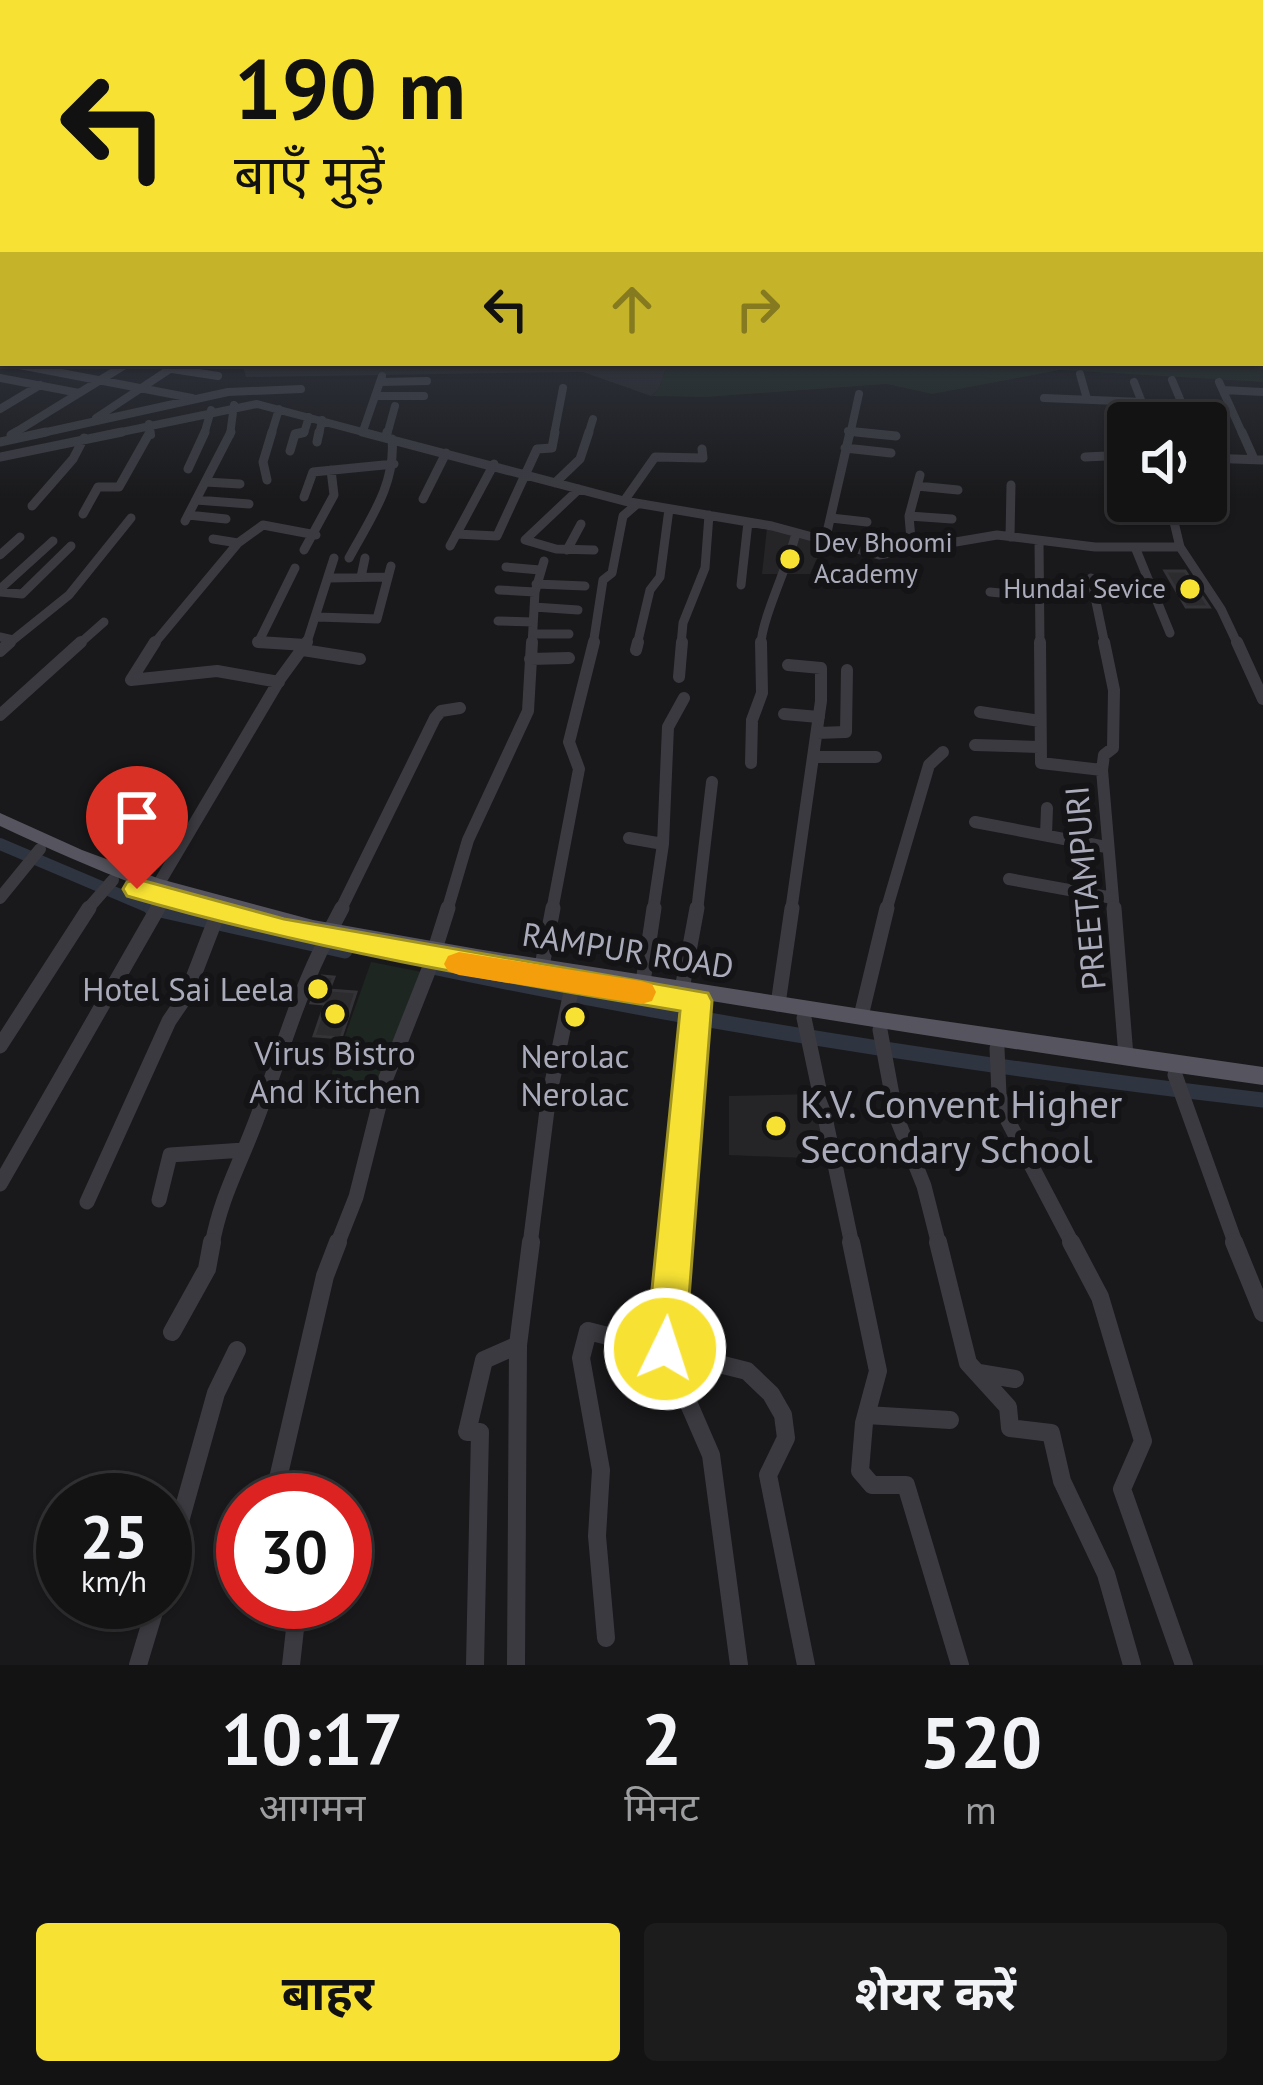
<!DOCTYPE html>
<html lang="hi">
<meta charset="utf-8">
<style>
:root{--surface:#131314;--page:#1c1c1d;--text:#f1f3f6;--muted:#9d9ea0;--line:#323234;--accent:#f7e234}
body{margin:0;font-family:"PT Sans","Noto Sans Devanagari",sans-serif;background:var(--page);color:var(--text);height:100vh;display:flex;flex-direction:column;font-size:45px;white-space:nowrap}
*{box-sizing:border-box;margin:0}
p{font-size:39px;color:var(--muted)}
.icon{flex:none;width:66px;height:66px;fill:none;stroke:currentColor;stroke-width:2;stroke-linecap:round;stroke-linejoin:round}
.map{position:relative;height:1665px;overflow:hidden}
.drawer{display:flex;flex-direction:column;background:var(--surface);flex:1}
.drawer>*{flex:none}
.banner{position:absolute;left:0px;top:0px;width:1263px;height:366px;box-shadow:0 3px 9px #0004,0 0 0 3px var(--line);background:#f7e234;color:#111;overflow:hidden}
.buttons{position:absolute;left:1107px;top:402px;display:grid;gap:24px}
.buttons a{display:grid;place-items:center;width:120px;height:120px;border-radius:12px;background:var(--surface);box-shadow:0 3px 9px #0004,0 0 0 3px var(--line);font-size:60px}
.speed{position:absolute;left:36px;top:1473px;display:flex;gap:24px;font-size:60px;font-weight:700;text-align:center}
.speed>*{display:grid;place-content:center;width:156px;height:156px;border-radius:50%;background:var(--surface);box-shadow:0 3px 9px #0004,0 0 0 3px var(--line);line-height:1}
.speed small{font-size:30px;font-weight:400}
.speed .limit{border:18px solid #d22;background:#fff;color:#111}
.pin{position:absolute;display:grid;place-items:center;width:102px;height:102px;color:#fff;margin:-123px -51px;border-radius:50% 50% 50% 0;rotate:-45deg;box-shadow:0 0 12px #0007}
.pin .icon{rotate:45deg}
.me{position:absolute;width:132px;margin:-66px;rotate:4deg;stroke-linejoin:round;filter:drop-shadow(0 0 9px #0008)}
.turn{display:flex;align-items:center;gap:42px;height:252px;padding:0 36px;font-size:54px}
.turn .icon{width:156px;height:156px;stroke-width:2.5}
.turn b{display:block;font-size:84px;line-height:102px}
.lanes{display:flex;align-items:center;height:114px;padding:0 36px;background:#0003;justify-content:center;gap:60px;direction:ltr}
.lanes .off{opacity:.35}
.eta{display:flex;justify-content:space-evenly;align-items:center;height:204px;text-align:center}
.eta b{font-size:72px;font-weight:700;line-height:84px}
.primary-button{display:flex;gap:24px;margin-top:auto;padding:24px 36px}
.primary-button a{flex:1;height:138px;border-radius:12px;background:var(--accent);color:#111;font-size:48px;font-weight:700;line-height:138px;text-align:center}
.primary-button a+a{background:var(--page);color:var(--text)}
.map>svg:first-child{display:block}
</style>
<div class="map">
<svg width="1263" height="1665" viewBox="0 0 1263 1665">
<rect width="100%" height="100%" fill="#19191b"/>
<path fill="#252528" d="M242 363H668L659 389 651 396 583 372 246 377Z
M767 528 824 543 810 574H762Z
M815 1094 830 1159 729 1155V1096Z"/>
<path fill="#1e2621" d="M1260 290 1263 382 1060 370 932 394 887 384 706 397 651 396 659 389 668 363H1260Z
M371 962 422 972 376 1090 327 1087Z"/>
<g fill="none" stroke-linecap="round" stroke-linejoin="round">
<path stroke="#2e3440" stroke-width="12" d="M0 844 158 911"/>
<path stroke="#2e3440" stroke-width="15" d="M151 908 345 951
M437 968C711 1025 985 1068 1263 1100"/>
</g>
<path fill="#2c2c2f" stroke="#343337" stroke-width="3" d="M1165 571H1185L1209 607H1186Z
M322 976 334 977 329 990 356 992 341 1038 314 1036 325 1004 311 1003Z"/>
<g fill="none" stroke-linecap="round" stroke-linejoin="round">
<path stroke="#3a3a40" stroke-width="8" d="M9 363 192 398
M172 369 218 376
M1080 374 1087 399
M0 378 79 393
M1172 380 1190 423
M380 382 427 381
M1134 382 1150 423
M1219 382 1243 435
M1223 390 1263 392
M375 396H424
M1044 398 1142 402
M0 409 40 385
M96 418 179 363
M149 424 151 435
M363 431 382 376
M848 431 885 435
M11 435 128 363
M33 435 228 392 301 389
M107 435 257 404 374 435
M204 435 211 410
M230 435 234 405
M271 435 279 409
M295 435 304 433 309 417
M319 435 322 420
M387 435 395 406
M554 435 563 388
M588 435 593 419
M850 435 859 394"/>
<path stroke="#3a3a40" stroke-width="9" d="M362 432 624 501 772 526 879 555 997 535 1095 547H1180
M856 432 896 436
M1242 432 1254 459
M11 435 16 432
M386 437 387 432
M0 442 46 432
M317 442 319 432
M845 448 891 453
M290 451 295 434 304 432
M0 457 122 432
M1085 457 1128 455
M1206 458 1263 460
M1206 461 1217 484 1206 485
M188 469 205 432
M267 480 263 462 272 432
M206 482 240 484
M555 483 580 459 589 432
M917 486 958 490
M579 489 525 540 556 549 594 550
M304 497 313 472 394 464
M423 499 446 453
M196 500 249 504
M624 501 655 457 703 458 702 449
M1169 501 1180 547 1221 609 1238 645
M32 506 73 459 84 438
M83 514 98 487H119L150 432
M188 515 226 519
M909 516 952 519
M831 518 867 522
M185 521 231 432
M456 534 497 536 537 449 552 448 555 432
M1010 537 1011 485
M213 539 238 543
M825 541 850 432
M1039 541 1040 645
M450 546 494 464
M1135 547 1170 633
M304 550 334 495 331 470
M567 550 581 524
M912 551 909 516 920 475
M0 555 20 537
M349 558C370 519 396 484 392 439
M506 567 540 570
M295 568 258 643 306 645
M361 577 365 558
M330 578 388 577
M1091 578 1105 645
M536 584 585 586
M741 585 748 522
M0 589 53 541
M499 590 535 592
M0 592 22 594 71 546
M990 592 1040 597
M534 607 578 610
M318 617 377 619 391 566
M498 621 533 622
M533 634H569
M0 637 13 640 7 645
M13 640 69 595 131 518
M78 645 104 622
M153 645 238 543 263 525 316 535
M306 645 334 558
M532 645 535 592 544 561
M593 645 603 580 612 573 623 516 637 504
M637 645 650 590 660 577 669 509
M681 645 683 623 705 568 709 515
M761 645C761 620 789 564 796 533"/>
<path stroke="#3a3a40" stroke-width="12" d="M155 642 131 680 217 671 279 682
M258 642 306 645
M1040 642 1041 763 1102 770
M1104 642 1114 690 1113 748 1104 755 1102 770 1114 911
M1237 642 1263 699
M303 650 360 659
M636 650 638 642
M0 651 10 642
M530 659 569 658
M788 665 821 668V701L791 911
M679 677 682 642
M980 712 1040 721
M784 714 819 717
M0 715 81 642
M817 733 846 732 847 670
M975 745 1039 747
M813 757H876
M751 763 752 720 762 693 761 642
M975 822 1106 847
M1046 835 1047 808
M629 838 663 844
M1009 879 1113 898
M158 885 280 679 307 642
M0 898 40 849
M86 911 113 880
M155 911 166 899
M340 911 435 718 441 711 460 708
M447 911 468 840 528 711 532 642
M552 911 579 769 569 742 594 642
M653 911 663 844 668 727 684 698
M697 911 712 782
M886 911 929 765 943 752"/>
<path stroke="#3a3a40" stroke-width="15" d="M1114 908 1126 1056
M331 929 342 908
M435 949 448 908
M542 966 553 908
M643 982 654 908
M682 989 697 908
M778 1004 792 908
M861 1016 887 908
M804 1018 852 1245
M880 1030 896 1116 924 1186 939 1245
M0 1046 89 908
M997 1048 999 1095 1008 1121 1073 1245
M1175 1075 1236 1245
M0 1184 158 908
M159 1200 170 1155 244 1150
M87 1202 169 1021 186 996 218 913
M212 1245C220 1201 236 1172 252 1131 278 1066 295 999 327 938
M337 1245 356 1197 386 1078 433 959
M530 1245 548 1102 573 982
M675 1245 697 1001"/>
<path stroke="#3a3a40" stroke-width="18" d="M675 1242 665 1349 711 1455 739 1665
M851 1242 878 1371 864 1423 860 1471 872 1485H906L960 1665
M938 1242 968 1363 1008 1407 1010 1428 1051 1433 1062 1481 1106 1574 1132 1665
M1071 1242 1100 1297 1143 1441 1122 1489 1184 1665
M1234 1242 1263 1313
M172 1332 207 1269 212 1242
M979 1373 1015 1379
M866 1415 950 1420
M273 1500 325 1276 338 1242
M165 1575 216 1393 237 1350
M606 1638 597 1536 601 1470 581 1358 588 1331 747 1371 771 1394 783 1415 786 1438 768 1475 806 1665
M138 1665 157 1602
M291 1665 298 1602
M475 1665 480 1432H467L484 1360 518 1345
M516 1665 518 1345 531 1242"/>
<path fill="#484850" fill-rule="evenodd" d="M0 275H3V281H0Z"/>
<path fill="#56555f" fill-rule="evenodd" d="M0 813 82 850 160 879 313 920 477 949 874 1011 1263 1067V1085C1058 1057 854 1024 650 991 481 964 305 945 142 887 94 869 47 848 0 826Z"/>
</g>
<linearGradient id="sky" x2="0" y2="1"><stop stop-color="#0e0e0f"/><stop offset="0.53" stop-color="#383e4a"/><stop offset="1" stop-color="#383e4a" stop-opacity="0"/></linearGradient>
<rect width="1263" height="500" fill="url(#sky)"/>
<path fill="#f7e234" stroke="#a19322" stroke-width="3" d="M137 879 284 919 708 993 712 1001 685 1349 679 1362 665 1368 651 1362 646 1349 680 1011C493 980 309 949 127 896L123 889 127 882Z"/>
<path fill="#f59e0b" d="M459 952 641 981 652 984 656 992 652 1001 641 1004 459 975 448 971 444 964 448 956Z"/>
<g fill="#f7e234" stroke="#141416" stroke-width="4.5">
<circle cx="790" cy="559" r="12"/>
<circle cx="1190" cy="589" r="12"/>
<circle cx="318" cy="989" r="12"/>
<circle cx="335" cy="1014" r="12"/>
<circle cx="575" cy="1017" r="12"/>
<circle cx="776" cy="1126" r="12"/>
</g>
<g text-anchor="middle" stroke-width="12" stroke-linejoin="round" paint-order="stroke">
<g font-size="27" fill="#abacbb" stroke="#141416" text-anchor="start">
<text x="814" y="552">Dev Bhoomi<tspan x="814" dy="31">Academy</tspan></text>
<text x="1166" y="598" text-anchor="end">Hundai Sevice</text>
</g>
<g font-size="33" fill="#abacbb" stroke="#141416">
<text transform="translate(1085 888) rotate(-95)" y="12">PREETAMPURI</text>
<text transform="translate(628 950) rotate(9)" y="12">RAMPUR ROAD</text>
</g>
<g font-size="33" fill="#abacbb" stroke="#141416">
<text x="294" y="1001" text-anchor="end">Hotel Sai Leela</text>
<text x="335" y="1065">Virus Bistro<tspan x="335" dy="38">And Kitchen</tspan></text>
<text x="575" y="1068">Nerolac<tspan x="575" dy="38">Nerolac</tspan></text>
</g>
<g font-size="39" fill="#abacbb" stroke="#141416" text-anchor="start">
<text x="800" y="1118">K.V. Convent Higher<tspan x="800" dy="45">Secondary School</tspan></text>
</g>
</g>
</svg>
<div class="buttons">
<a><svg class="icon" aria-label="sound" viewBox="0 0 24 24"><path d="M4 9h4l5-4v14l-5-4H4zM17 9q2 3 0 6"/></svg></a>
</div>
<div class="speed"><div>25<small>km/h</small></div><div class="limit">30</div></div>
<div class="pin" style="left:137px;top:889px;background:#d93025"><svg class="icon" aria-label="arrive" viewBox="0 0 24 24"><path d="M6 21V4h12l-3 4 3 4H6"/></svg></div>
<svg class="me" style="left:665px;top:1349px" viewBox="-20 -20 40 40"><circle r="17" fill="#f7e234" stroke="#fff" stroke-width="3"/><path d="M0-11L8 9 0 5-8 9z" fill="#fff"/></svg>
<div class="banner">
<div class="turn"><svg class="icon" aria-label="left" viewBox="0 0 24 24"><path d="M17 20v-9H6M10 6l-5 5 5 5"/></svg><div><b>190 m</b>बाएँ मुड़ें</div></div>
<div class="lanes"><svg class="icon" aria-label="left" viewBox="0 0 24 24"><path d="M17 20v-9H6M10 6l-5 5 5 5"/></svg><svg class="icon off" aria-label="ahead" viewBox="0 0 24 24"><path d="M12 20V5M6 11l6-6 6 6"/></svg><svg class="icon off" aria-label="right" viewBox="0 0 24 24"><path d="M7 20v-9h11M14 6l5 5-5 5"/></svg></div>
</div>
</div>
<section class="drawer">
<div class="eta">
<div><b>10:17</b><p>आगमन</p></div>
<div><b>2</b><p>मिनट</p></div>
<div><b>520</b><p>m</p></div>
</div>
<div class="primary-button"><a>बाहर</a><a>शेयर करें</a></div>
</section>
